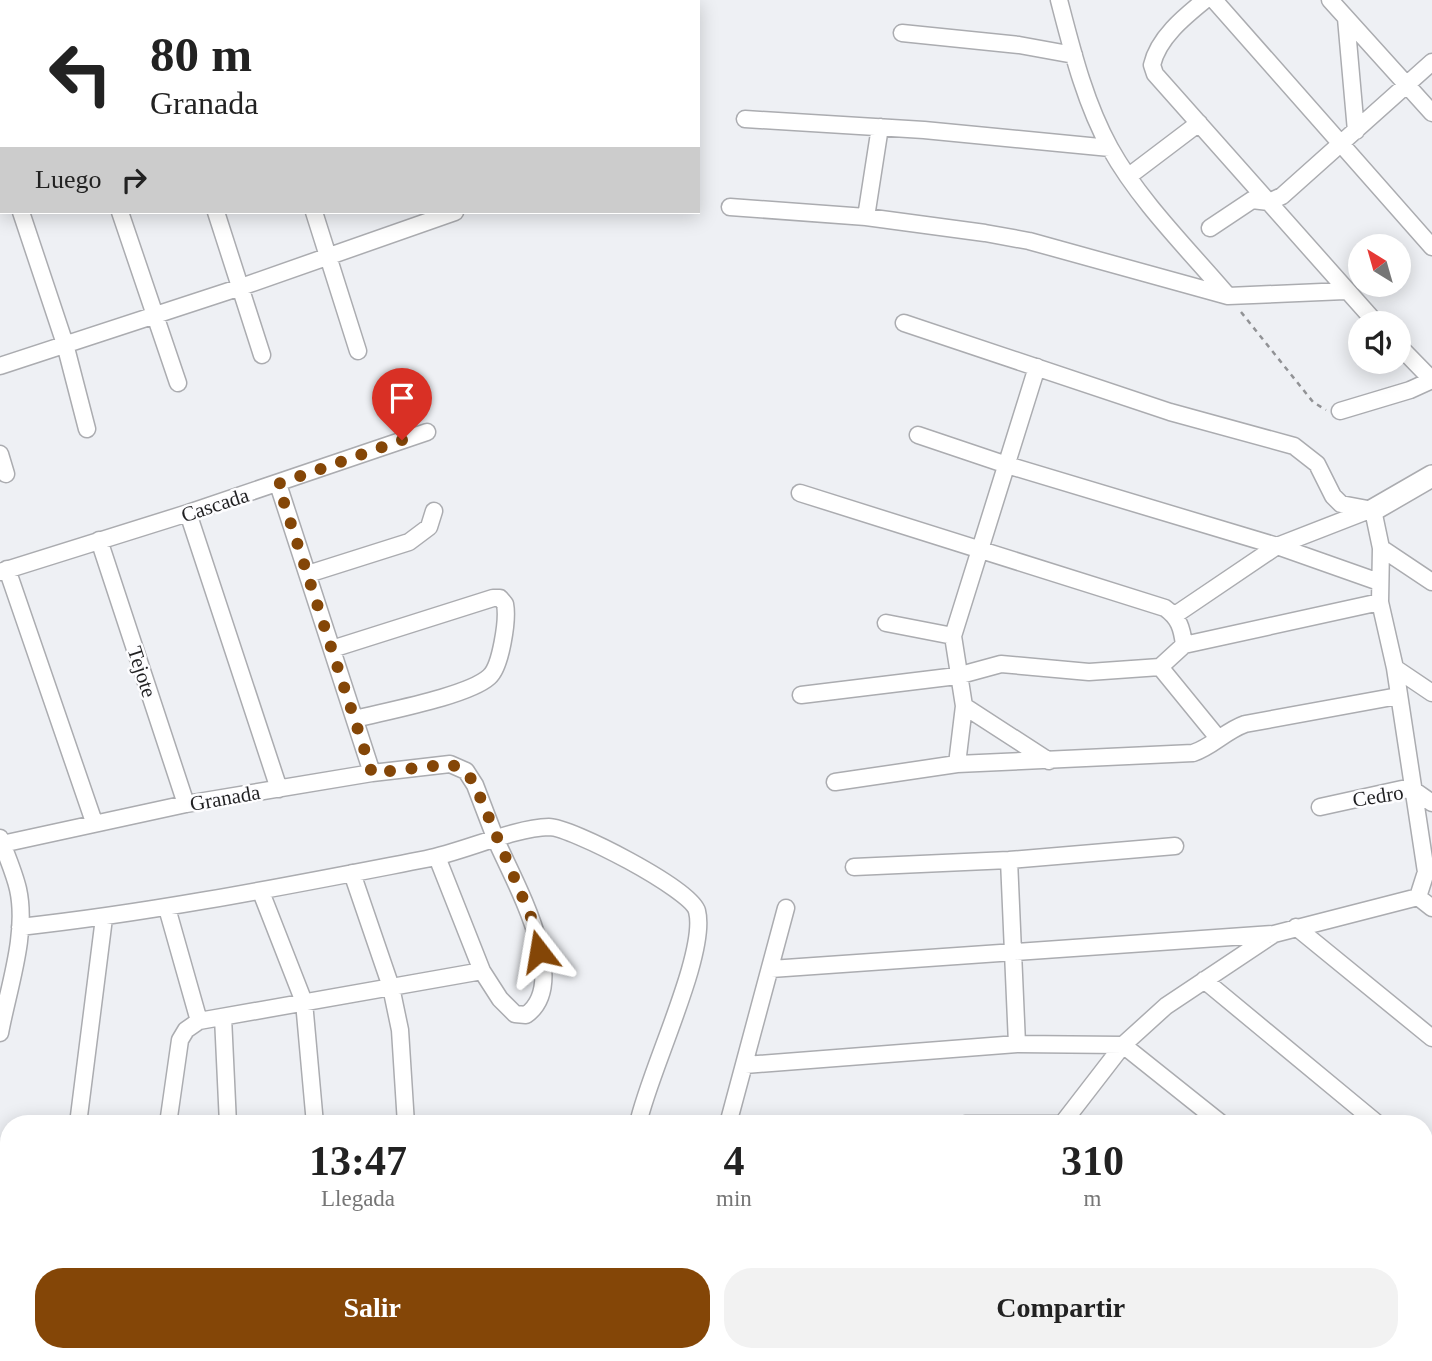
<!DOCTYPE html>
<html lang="es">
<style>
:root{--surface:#fff;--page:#f2f2f2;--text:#222;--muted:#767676;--accent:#844607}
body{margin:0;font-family:Georgia,serif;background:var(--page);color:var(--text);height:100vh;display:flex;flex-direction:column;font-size:26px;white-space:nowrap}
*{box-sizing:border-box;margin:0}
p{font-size:23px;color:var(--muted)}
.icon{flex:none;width:38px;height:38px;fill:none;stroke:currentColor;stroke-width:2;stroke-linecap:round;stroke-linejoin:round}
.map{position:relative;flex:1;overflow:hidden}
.side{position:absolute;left:0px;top:1115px;width:1433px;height:247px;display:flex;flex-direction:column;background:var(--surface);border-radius:28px 28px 0 0;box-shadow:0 4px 18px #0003}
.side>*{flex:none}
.hud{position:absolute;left:0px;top:0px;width:700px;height:214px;box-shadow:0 4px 18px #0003;background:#fff;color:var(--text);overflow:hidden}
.needle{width:46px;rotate:323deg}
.buttons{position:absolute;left:1348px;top:234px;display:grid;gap:14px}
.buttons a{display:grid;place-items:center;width:63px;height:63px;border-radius:50%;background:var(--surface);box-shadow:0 4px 18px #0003;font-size:35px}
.pin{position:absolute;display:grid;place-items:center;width:60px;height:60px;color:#fff;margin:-72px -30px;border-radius:50% 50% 50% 0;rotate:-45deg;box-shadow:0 0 7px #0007}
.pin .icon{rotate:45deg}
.me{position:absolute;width:77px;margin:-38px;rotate:346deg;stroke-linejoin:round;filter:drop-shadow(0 0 5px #0008)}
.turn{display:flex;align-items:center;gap:24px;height:147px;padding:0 35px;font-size:32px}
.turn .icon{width:91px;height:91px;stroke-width:2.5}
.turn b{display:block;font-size:49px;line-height:60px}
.then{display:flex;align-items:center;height:66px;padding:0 35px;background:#0003;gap:14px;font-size:26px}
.eta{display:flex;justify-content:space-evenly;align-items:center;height:119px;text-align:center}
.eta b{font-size:42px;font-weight:700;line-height:49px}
.button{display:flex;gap:14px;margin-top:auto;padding:14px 35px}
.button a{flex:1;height:80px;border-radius:28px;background:var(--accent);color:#fff;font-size:28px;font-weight:700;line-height:80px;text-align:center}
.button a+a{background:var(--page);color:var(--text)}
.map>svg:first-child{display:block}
</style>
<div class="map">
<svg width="1432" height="1361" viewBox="0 0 1432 1361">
<rect width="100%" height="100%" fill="#eef0f4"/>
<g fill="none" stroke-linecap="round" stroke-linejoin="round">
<defs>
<path id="minor" d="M1059 0C1072 50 1085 103 1110 148 1140 202 1188 249 1228 296
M1205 0C1184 17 1158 38 1152 65L1155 74 1377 324
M1214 0 1432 247
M1330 0 1432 113
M1346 18 1356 131
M902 33 1019 45 1074 55
M745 119 924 130 1110 148
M1129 176 1199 123
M730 207 866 217 985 233 1029 241 1228 296 1345 291
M21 212 65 344 87 429
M120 212 178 383
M216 212 262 355
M314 212 358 351
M866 217 880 127
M1210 228 1252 200 1269 202 1282 196 1432 62
M904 323 1170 412 1294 446 1317 464 1333 496 1341 504 1373 510
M1398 345 1432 380
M0 366 241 287 455 212
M1340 411 1410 390 1432 380
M918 435 1007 465 1277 546 1379 582
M0 454 6 474
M278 484 372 773
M800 493 1165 608C1179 618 1182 628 1184 645
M1373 510 1381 548 1380 602 1395 668 1426 872 1418 897
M188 513 279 789
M99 540 186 804
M1381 548 1432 582
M7 569 94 822
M0 572 188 513 427 432
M308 574 409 542 429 527 434 511
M1175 615 1277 546 1367 511
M886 623 953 636 964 706 957 764
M953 636 1037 367
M332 649 493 598H500L505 604C508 619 501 667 489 677 468 696 386 711 355 719
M1160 667 1218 738
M1395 668 1432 693
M801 695 957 676 1001 664 1089 672 1160 667 1184 645 1380 602
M964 706 1049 761
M835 782 957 764 1193 753C1212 747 1225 731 1245 724L1398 696
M1320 807 1402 789 1415 791 1432 803
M0 838C6 854 14 872 18 889 28 934 8 989 0 1033
M2 844 186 804 372 773 450 764 466 771 475 785C482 803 489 822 496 840 512 878 573 982 526 1015L515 1014 500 999 482 971 199 1021
M437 857 482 971
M1009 860 1017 1044
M854 867 1009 860 1175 846
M352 873 391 987 400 1030 406 1124
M261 892 304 1002 315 1124
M1418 897 1432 908
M167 908 199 1021 186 1030 180 1040 168 1124
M20 927C157 912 291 885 426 859 463 852 513 828 549 827 571 827 691 889 697 911 708 953 648 1074 638 1124
M1296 927 1432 1038
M771 969 1274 934
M1204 980 1378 1124
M223 1017 228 1124
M745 1065 1017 1044 1123 1045 1222 1124
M78 1124 104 918
M728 1124 786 908
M965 1124H1065
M1062 1124 1123 1045 1166 1006 1274 934 1418 897
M1424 1162 1432 1168
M0 1249 9 1253
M1424 1293 1432 1287
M0 1332 9 1329
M191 1353 195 1361
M342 1353 344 1361
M661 1353 662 1361
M723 1353 724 1361
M81 1361 104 1353
M231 1361 250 1353
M947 1361 948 1353
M1336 1361 1347 1353"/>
<path id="tertiary" d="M1373 510 1432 476"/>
</defs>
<use href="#minor" stroke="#abacb0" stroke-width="19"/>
<use href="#tertiary" stroke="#abacb0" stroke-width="24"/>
<path stroke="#919295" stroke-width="2.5" stroke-dasharray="5 5" stroke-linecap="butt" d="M1241 312 1313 402 1326 410"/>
<use href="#minor" stroke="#fff" stroke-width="16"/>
<use href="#tertiary" stroke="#fff" stroke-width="21"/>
</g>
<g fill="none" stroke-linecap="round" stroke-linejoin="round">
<path stroke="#844607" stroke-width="12" stroke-dasharray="0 21.6" d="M402 440 278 484 372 773 450 764 466 771 475 785 536 929 539 951"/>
</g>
<g text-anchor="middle" stroke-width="5" stroke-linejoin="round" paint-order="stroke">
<g font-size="21" fill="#1f1f21" stroke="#fdfdff">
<text transform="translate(215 505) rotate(-18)" y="7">Cascada</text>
<text transform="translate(142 672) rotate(72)" y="7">Tejote</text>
<text transform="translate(1378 796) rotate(-9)" y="7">Cedro</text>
<text transform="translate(225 798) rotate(-10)" y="7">Granada</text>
</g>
</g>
</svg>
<div class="buttons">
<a><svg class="needle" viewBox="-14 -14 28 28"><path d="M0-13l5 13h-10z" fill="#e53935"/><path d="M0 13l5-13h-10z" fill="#767676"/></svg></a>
<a><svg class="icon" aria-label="sound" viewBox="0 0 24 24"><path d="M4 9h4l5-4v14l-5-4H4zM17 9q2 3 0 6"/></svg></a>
</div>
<div class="pin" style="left:402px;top:440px;background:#d93025"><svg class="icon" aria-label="arrive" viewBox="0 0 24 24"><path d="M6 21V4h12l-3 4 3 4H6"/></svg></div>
<svg class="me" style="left:539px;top:951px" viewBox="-20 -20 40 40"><path d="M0-17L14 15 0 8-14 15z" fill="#844607" stroke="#fff" stroke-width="4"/></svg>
<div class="hud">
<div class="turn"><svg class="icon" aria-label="left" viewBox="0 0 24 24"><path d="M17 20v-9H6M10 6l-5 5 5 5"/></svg><div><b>80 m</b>Granada</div></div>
<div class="then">Luego<svg class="icon" aria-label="right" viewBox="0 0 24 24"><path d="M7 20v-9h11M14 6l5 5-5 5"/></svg></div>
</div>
<section class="side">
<div class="eta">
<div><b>13:47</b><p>Llegada</p></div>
<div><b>4</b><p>min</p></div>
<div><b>310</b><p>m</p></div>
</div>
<div class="button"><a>Salir</a><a>Compartir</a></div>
</section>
</div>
